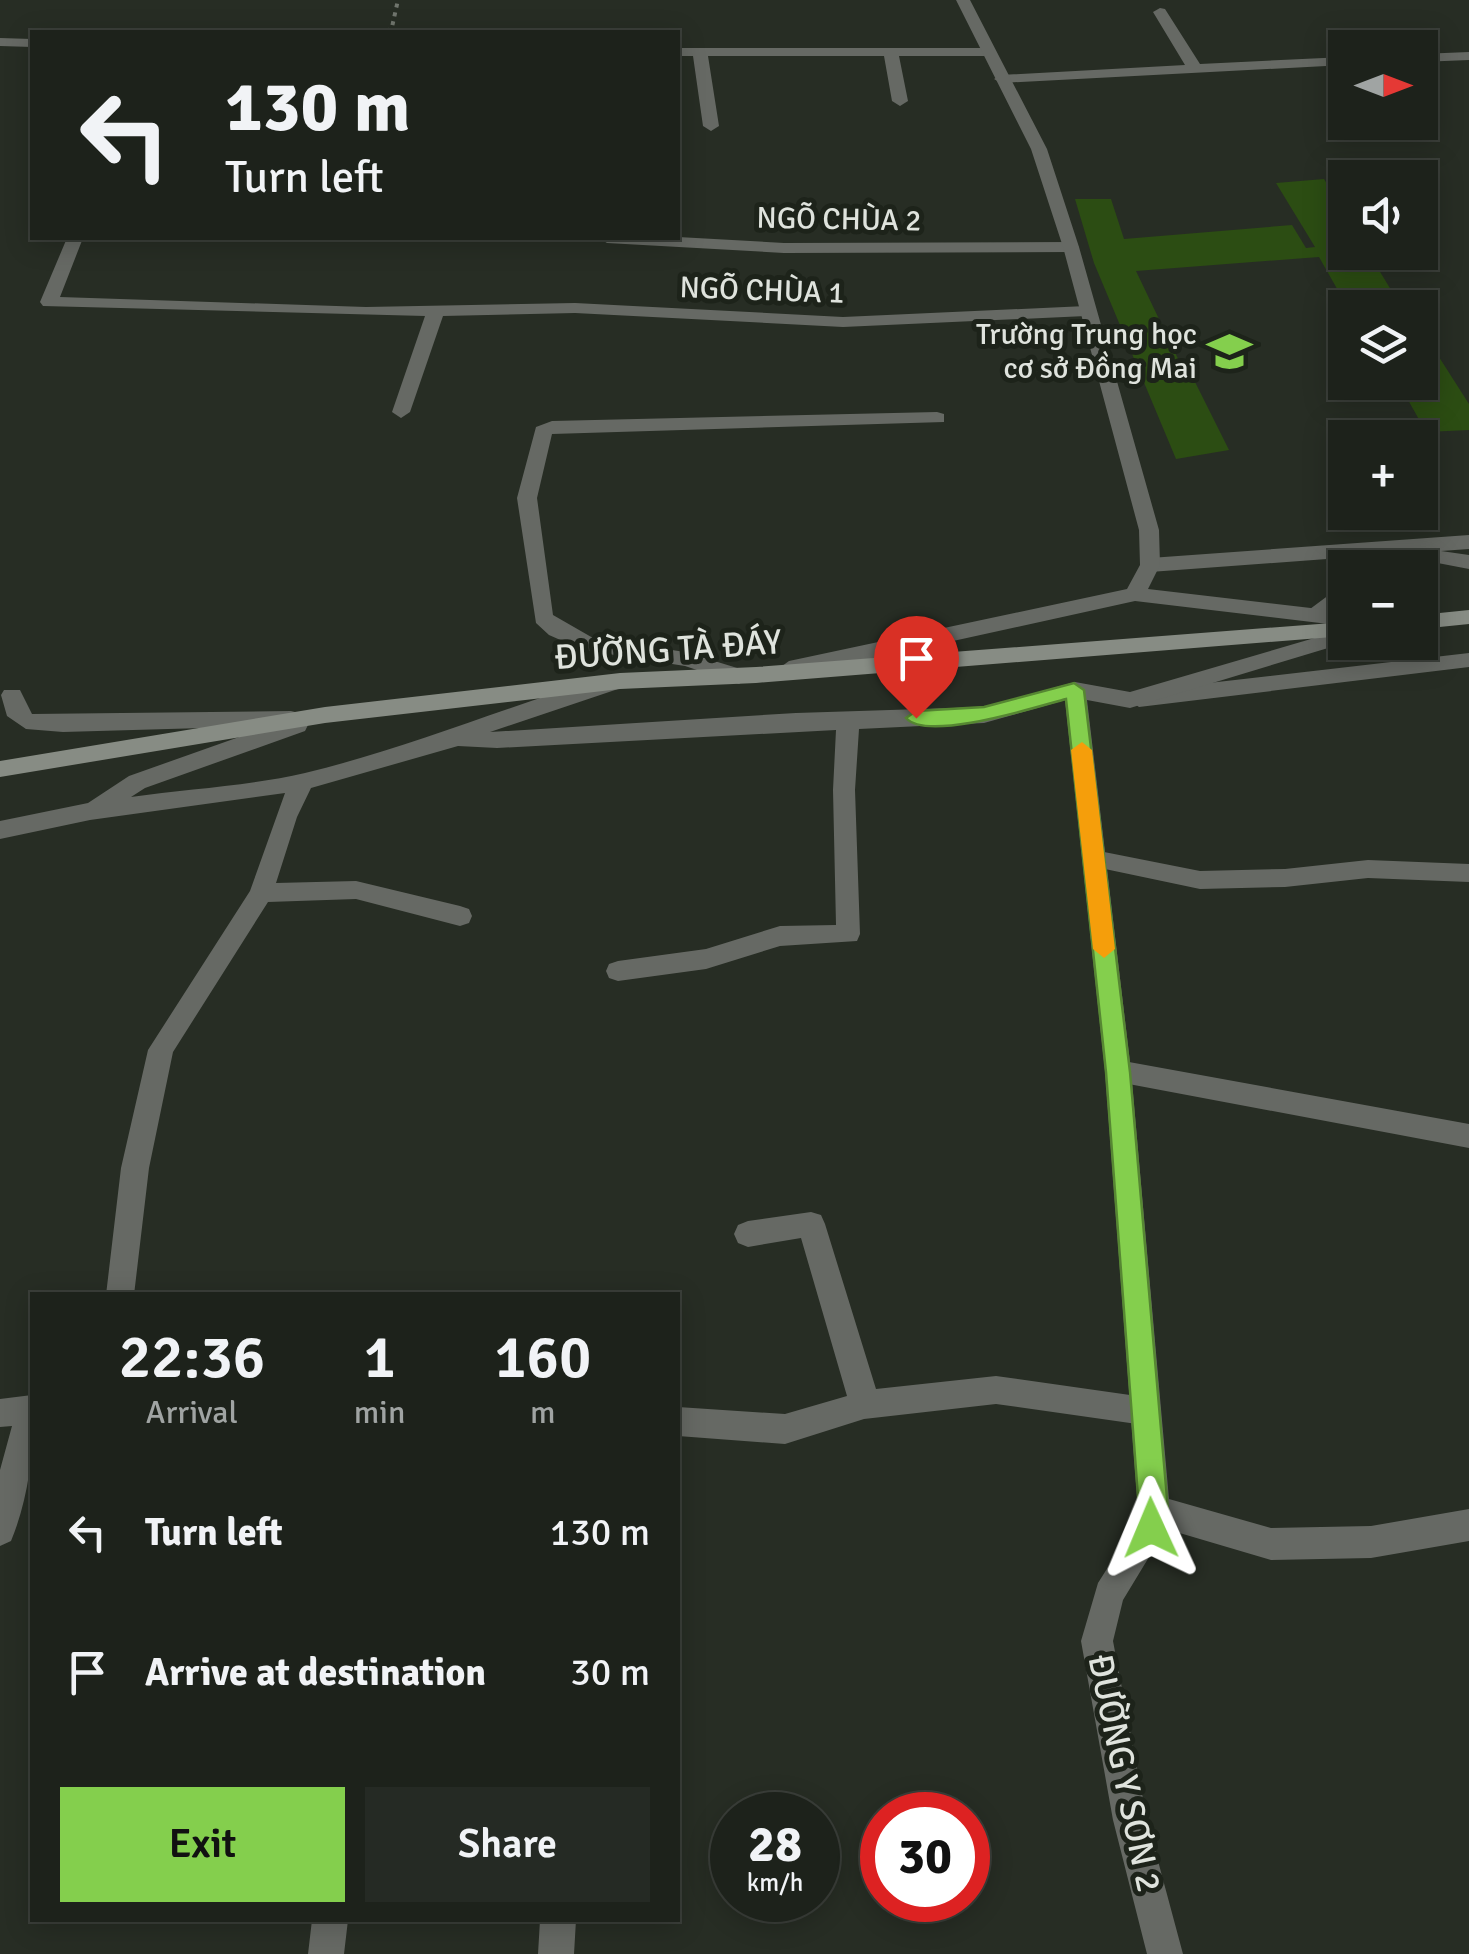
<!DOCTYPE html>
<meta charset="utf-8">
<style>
:root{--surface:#1d221b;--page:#252a24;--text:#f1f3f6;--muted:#a0a4a3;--line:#3b3f3a;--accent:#84cf4d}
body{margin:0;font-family:Signika,sans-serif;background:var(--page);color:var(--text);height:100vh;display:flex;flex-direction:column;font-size:38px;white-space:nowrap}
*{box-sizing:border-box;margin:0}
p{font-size:32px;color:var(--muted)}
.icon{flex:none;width:55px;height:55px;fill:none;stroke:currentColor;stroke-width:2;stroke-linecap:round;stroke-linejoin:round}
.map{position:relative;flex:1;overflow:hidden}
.sheet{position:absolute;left:30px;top:1292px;width:650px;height:630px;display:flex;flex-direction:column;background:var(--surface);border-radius:0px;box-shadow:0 5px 25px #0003,0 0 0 2px var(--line)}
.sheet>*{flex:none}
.banner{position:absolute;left:30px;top:30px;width:650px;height:210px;border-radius:0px;box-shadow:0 5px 25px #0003,0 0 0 2px var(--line);background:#1d221b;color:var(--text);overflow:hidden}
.needle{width:65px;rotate:90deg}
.controls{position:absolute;left:1328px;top:30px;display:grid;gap:20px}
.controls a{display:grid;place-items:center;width:110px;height:110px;border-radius:0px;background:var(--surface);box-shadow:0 5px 25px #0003,0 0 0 2px var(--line);font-size:50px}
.speed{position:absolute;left:710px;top:1792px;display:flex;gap:20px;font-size:50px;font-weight:700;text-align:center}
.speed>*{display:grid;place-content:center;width:130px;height:130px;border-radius:50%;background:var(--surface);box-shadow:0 5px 25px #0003,0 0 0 2px var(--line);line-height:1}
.speed small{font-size:25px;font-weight:400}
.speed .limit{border:15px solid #d22;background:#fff;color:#111}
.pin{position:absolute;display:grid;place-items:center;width:85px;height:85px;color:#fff;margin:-102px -42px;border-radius:50% 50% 50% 0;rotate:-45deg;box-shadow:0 0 10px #0007}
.pin .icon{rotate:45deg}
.me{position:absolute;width:110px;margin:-55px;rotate:359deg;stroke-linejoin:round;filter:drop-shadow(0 0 8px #0008)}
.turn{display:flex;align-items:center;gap:35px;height:210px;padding:0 30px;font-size:45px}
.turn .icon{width:130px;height:130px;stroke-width:2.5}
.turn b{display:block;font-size:70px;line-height:85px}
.eta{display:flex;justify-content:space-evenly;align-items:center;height:170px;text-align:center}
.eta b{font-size:60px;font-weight:600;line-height:70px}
.primary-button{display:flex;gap:20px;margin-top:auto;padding:20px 30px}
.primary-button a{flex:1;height:115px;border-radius:0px;background:var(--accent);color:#111;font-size:40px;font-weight:600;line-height:115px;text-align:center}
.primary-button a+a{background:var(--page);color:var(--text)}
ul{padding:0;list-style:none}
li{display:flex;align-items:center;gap:30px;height:140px;padding:0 30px}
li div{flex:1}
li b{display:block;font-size:38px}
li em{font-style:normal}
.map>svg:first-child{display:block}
</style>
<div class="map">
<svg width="1469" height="1954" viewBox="0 0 1469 1954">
<rect width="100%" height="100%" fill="#272d24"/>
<path fill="#2c4d13" d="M1324 179 1345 214V252H1368L1402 308H1348L1319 257 1136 271 1181 365 1186 364 1229 450 1176 459 1094 263 1075 199H1111L1124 239 1292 225 1306 248 1315 247 1276 183Z
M1420 338 1432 357H1439L1469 404V430L1426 432 1398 382H1420Z"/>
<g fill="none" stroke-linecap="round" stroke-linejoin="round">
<path stroke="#70756d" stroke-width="4" stroke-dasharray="4 5" stroke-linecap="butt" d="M387 32 392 27 398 0"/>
<path fill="#666964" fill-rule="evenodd" d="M1160 8 1165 9 1200 64 1345 57V65L1001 83 994 79 1001 75 1185 65 1153 12Z
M0 38 32 39V47L0 46Z
M678 48H986L993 52 986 56H899L908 101 900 106 892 101 884 56H708L719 126 711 131 703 126 693 56H678Z
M1469 52V60L1420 62V54Z
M678 237 784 243 1071 242 1079 247 1071 252 784 253 607 243 599 238Z
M67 238H83L60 297 366 307 575 303 843 317 1086 306 1095 311 1086 316 843 327 575 313 443 316 410 412 401 418 392 412 425 316 43 306 40 302Z
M1469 535V549L1441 551 1469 555V569L1422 560 1421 552 1150 572 1140 565 1150 558Z
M1345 583V601L1324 619H1310L1307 614 1310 609Z
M1469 653V667L1139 707 1128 699 1139 691Z
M610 676 618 679 621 684 618 689 490 732 796 713 984 707 1075 682 1086 690 1083 695 984 723 859 729 855 790 860 934 857 941 780 946 706 969 618 981 609 978 606 971 609 964 618 961 706 949 780 926 836 925 833 790 836 730 497 748 458 746 311 788 297 817 276 883 356 881 460 906 469 909 472 916 469 923 460 926 356 899 268 902 173 1052 149 1168 134 1295H106L121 1168 148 1050 250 891 285 793 90 820 0 839V821L88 803 129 776 270 726 63 732 26 729 7 716 1 695 4 690H20L32 714 291 711 299 713 308 725 305 731 145 788 131 797C188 789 249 786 305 773 409 748 507 706 610 676Z
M1094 850 1200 871 1285 869 1368 860 1469 864V882L1368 878 1285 887 1200 889 1086 865 1082 859Z
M1118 1060 1469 1124V1148L1118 1082 1109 1079 1105 1071 1109 1063Z
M811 1212 821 1215 825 1224 876 1389 996 1376 1144 1397 1155 1401 1159 1411 1155 1421 1144 1425 996 1404 864 1419 785 1444 678 1436V1407L785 1414 847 1396 801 1238 748 1247 738 1243 734 1234 738 1225 748 1221Z
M32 1395C35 1444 30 1495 11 1541L0 1546V1470L12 1426 0 1427V1399Z
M312 1920H348L344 1954H308Z
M540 1920H576L574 1954H538Z"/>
<path fill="#666964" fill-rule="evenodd" d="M956 0H970L1047 149 1079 247 1159 530 1160 565 1148 589 1345 612V626L1135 601 789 677 781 674 778 669 789 661 1127 589 1140 565 1139 530 1063 247 1031 149Z
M937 412 944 414V422L552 434 537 498 553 615 593 638 685 652 747 671 750 676 739 684 685 666 583 650 549 635 536 623 517 498 536 427 552 421Z
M1345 629 1348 642 1130 708 1087 700 1131 1071 1169 1499 1271 1528 1371 1526 1469 1509V1541L1371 1558 1271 1560 1166 1529 1123 1600 1113 1641 1147 1820 1183 1954H1147L1113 1820 1081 1641 1098 1583 1136 1523 1138 1510 1105 1071 1064 690 1075 682 1130 692Z"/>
<path fill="#878c84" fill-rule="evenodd" d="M1469 610V624L1420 629V615Z
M1345 622V636L756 683 620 689 325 723 0 777V761L325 707 620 673 756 667Z"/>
</g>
<path fill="#84cf4d" stroke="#568732" stroke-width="2.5" d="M1074 683 1084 690 1130 1072 1168 1510 1161 1538 1151 1542 1141 1538 1137 1528 1139 1510 1106 1072 1066 699C1036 707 927 742 906 718L916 711 984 707Z"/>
<path fill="#f59e0b" d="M1082 742 1092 750 1115 949 1104 958 1093 949 1071 750Z"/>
<defs>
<symbol id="school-bare" viewBox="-9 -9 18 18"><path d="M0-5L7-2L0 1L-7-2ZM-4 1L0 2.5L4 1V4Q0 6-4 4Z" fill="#84cf4d" stroke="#1d231a" stroke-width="2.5" paint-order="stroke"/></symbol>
</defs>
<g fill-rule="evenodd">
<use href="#school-bare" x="1198" y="320" width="63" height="63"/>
</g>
<g text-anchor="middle" stroke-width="10" stroke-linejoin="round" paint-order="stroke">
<g font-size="30" fill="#dfe3dd" stroke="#1d231a">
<text transform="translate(839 219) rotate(1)" y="10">NGÕ CHÙA 2</text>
<text transform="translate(762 290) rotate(2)" y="10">NGÕ CHÙA 1</text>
</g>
<g font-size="30" fill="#dfe3dd" stroke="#1d231a" text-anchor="end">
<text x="1197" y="344">Trường Trung học<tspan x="1197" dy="34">cơ sở Đồng Mai</tspan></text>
</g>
<g font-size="35" fill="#dfe3dd" stroke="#1d231a">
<text transform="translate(668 649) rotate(-4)" y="12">ĐƯỜNG TÀ ĐÁY</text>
<text transform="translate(1125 1773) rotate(78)" y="12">ĐƯỜNG Y SƠN 2</text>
</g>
</g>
</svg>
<div class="controls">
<a><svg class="needle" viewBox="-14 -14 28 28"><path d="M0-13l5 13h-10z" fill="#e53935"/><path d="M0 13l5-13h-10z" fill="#a0a4a3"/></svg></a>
<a><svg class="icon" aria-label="sound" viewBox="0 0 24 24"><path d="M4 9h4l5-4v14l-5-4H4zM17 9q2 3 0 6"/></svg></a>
<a><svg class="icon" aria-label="layers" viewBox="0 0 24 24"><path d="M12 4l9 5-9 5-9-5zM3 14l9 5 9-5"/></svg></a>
<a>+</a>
<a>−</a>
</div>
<div class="speed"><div>28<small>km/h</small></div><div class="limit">30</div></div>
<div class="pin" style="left:916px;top:718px;background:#d93025"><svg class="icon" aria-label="arrive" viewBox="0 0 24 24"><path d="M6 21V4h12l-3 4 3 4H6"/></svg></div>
<svg class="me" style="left:1151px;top:1528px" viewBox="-20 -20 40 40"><path d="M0-17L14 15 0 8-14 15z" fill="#84cf4d" stroke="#fff" stroke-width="4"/></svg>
<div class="banner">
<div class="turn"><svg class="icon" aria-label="left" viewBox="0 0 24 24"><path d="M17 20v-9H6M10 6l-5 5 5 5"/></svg><div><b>130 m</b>Turn left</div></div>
</div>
<section class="sheet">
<div class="eta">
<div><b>22:36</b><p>Arrival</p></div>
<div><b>1</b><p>min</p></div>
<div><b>160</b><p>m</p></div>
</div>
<ul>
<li><svg class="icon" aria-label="left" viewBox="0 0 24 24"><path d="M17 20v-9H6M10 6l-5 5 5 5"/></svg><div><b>Turn left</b></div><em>130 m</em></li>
<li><svg class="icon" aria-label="arrive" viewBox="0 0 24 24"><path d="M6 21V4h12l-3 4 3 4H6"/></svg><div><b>Arrive at destination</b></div><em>30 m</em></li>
</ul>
<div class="primary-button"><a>Exit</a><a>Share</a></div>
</section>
</div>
